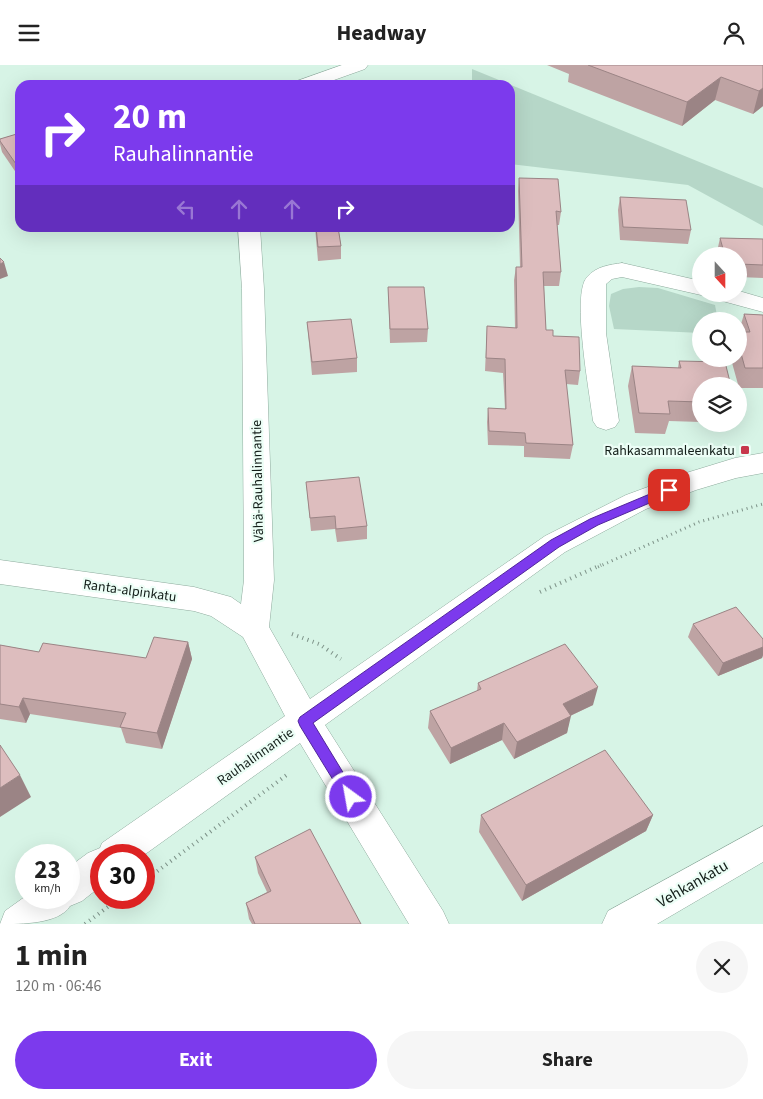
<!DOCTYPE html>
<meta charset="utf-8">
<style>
:root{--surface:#fff;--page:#f6f6f6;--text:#222;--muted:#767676;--accent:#7c3aed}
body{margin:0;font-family:"Source Sans 3",sans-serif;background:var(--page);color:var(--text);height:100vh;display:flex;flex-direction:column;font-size:19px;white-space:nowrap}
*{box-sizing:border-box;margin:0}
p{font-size:16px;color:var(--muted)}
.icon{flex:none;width:28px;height:28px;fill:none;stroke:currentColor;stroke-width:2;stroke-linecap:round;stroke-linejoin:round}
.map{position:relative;height:859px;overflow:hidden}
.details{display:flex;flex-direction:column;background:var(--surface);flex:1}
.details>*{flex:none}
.banner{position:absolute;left:15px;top:15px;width:500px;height:152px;border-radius:15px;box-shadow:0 5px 20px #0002;background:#7c3aed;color:#fff;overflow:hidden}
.needle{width:32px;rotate:159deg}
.buttons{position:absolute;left:692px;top:182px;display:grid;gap:10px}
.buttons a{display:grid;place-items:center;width:55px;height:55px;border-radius:50%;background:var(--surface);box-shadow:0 5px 20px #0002;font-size:25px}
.speed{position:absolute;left:15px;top:779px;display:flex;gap:10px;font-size:25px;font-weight:700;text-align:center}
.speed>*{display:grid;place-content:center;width:65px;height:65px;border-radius:50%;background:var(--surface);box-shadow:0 5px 20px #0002;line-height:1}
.speed small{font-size:12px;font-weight:400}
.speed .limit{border:8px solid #d22;background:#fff;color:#111}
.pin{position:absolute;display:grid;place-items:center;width:42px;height:42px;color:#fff;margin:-21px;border-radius:10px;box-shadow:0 2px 8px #0006}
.me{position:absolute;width:55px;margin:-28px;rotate:328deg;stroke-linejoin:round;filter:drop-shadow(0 0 4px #0008)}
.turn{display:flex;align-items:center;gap:18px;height:105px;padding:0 15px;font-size:22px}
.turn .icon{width:65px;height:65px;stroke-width:2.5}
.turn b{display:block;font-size:35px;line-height:42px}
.lanes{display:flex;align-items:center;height:48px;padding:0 15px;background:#0003;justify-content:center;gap:25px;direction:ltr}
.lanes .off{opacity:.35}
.round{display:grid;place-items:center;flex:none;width:52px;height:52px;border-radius:26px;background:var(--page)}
.summary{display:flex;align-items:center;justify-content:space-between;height:85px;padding:0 15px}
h1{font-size:30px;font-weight:700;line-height:38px}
.action{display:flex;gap:10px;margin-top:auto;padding:10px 15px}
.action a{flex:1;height:58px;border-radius:30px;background:var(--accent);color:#fff;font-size:20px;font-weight:700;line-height:58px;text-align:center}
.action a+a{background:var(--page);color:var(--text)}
header{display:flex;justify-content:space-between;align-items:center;height:65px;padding:0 15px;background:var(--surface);font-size:22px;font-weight:700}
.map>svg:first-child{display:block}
</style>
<header><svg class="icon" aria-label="menu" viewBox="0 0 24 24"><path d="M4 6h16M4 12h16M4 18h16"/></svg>Headway<svg class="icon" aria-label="person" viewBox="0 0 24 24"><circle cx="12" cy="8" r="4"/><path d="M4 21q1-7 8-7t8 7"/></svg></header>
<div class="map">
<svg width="763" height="859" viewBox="0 0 763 859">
<rect width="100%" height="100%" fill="#d7f4e6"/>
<path fill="#b6d7c8" d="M472 4 763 123V161L688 120 510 99V20H472Z
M639 222 658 223 715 240 718 256H701V268L614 264 609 241 611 229 623 224Z"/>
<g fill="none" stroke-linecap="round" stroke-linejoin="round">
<defs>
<path id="minor" d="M342 0H368L365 4 320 20H294L297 16Z
M238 162H260L264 224 274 515 269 562 310 634 545 471 626 430 686 408 735 393 763 388V408L736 413 696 425 646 444 565 487 325 660 443 846 449 859H409L300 678 144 790H101V821L82 836 70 841C59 859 22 859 0 859L5 846 26 831V832H69V802L88 788 100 783 102 778 285 651 243 572 211 551 194 546 0 519V495L194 522 231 532 241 539 244 515 242 224Z
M622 198 701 216V229H706L701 230 622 212 612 214 606 219V268L619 356 615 362 606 365 597 362 593 356C590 330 571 229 587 212 597 201 609 200 622 198Z
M739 226 763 233V247L715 234 711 229H739Z
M763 761V797L657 859H602L608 846Z"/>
</defs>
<use href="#minor" stroke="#8eaa9d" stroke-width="1"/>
<path stroke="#7d9288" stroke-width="3" stroke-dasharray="1 4" stroke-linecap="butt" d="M598 502 699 457 763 439"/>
<path stroke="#7d9288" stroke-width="4" stroke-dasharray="1 4.5" stroke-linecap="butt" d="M540 527 601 500
M292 569 319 579 341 594
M144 816 288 709
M85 859 121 832"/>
<use href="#minor" fill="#fff" fill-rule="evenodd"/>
</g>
<path fill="#bea3a3" d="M547 0H763V41L753 49 715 35 682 61 568 17 569 9Z
M20 68 19 112 2 87 0 79V74Z
M519 113 561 147 559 160H557L561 207 559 221H544L546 265 553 271 580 306 578 320 566 319 573 380 570 394 524 392V381L488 380 487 357 488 343 505 344 503 308 485 306 487 261 515 263 514 215 516 202H520L518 126Z
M620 132 691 165 688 179 620 175 618 145Z
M315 162H338L341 181V194L318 196Z
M720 173 763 174V213L739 212V191H718L717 187Z
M388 222 428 264 427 277 390 278Z
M744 249 763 250V323H739L731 294H739V266Z
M307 257 357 293V307L312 310Z
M679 296 701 321V357L669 356 665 369 635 368 628 321 632 301 678 303Z
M306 417 367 461V474L337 477 335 464 311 466Z
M693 559 763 574V590L762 593 718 611 688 572Z
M188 577 192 594 162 684 126 678 121 663 30 649 26 658 0 654V580L39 587 146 593Z
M478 618 593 640 570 651 567 668 514 694 502 675 450 699 428 663 430 646 477 626Z
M481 750H653L646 766 522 836 479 767Z
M255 792 361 859H252L249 854 246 838 267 827 258 808Z"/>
<path fill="#9b8485" d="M721 12 715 35 682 61 687 37Z
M763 23V41L753 49 759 26Z
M20 97V112H19L16 99Z
M4 197 8 211 0 214V199Z
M188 577 192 594 162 684 157 668Z
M763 582V590L762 593 718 611 723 598Z
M598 622 593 640 559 656 563 639Z
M23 633 30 649 26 658 19 642Z
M571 651 567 668 514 694 517 677Z
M504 658 502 675 450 699 451 683Z
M20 710 31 732 0 752V723Z
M653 750 646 766 522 836 526 820Z"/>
<path fill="#ddbdbe" stroke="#9b8485" d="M588 0H763V23L759 26 721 12 687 37Z
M20 68V97L16 99 0 76V74Z
M519 113 558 114 561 147 556 146 561 207H543L546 265H553V271L579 272 580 306 565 305 573 380 526 378 525 368 489 366 488 343 506 344 505 294 486 293 487 261 517 263 516 202H522Z
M620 132 686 135 691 165 623 162Z
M316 162H338L341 181 318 182Z
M720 173 763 174V200L739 199V191H725Z
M0 193 4 197 0 199Z
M388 222H424L428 264H390Z
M744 249 763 250V303H745L739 281V267H750Z
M351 254 357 293 312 297 307 257Z
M679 296 725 297 731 321H701V337L668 336 670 349 639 348 632 301 681 303Z
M359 412 367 461 336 464 335 451 310 453 306 417Z
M736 542 763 574V582L723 598 693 559Z
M154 572 188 577 157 668 120 662 126 648 23 633 19 642 0 639V580L39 587 43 578 146 593Z
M565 579 598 622 563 639 571 651 517 677 504 658 451 683 430 646 481 624 478 618Z
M0 680 20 710 0 723Z
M605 685 653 750 526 820 481 750Z
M310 764 361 859H255L246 838 271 826 255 792Z"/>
<path fill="#7c3aed" stroke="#51269a" d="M669 421 673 422V428L598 460 559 482 313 658 358 732 356 736 351 738 346 736 300 661 298 656 300 652 551 475 590 454Z"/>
<rect fill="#c7374c" stroke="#ecfef6" stroke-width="2" x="740" y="380" width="10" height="10" rx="2.5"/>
<g text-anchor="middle" stroke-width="4.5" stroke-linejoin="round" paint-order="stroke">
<g font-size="14" fill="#131e19" stroke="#ecfef6" text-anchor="end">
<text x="735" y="390">Rahkasammaleenkatu</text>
</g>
<g font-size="14" fill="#131e19" stroke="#ecfef6">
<text transform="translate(257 416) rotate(-91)" y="5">Vähä-Rauhalinnantie</text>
<text transform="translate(130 525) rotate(8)" y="5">Ranta-alpinkatu</text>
<text transform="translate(255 691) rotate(-35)" y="5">Rauhalinnantie</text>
</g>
<g font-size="16" fill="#131e19" stroke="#ecfef6">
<text transform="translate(692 818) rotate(-30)" y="6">Vehkankatu</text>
</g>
</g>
</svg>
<div class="buttons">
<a><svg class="needle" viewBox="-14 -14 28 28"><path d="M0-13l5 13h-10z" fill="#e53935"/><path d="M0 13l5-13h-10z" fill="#767676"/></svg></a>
<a><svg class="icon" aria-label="search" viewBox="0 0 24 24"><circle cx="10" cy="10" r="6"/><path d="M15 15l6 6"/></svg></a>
<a><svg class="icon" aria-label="layers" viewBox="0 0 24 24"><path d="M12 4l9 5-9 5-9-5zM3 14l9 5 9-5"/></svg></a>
</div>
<div class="speed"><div>23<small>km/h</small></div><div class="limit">30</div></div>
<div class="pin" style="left:669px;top:425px;background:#d93025"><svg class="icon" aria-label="arrive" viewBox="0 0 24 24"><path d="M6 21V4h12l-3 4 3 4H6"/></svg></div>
<svg class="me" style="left:351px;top:732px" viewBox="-20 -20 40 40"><circle r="17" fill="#7c3aed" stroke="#fff" stroke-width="3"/><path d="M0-11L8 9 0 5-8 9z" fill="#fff"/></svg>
<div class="banner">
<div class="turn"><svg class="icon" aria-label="right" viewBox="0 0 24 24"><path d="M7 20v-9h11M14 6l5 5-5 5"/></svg><div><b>20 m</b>Rauhalinnantie</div></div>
<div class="lanes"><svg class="icon off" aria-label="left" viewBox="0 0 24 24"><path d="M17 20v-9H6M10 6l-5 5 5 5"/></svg><svg class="icon off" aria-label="ahead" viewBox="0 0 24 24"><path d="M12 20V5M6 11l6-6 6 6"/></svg><svg class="icon off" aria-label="ahead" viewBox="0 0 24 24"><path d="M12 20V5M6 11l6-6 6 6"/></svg><svg class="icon" aria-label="right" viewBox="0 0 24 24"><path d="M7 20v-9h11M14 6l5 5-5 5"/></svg></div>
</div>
</div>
<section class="details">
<div class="summary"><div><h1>1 min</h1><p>120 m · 06:46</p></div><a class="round"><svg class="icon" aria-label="close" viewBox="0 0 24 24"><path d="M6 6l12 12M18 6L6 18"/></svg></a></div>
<div class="action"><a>Exit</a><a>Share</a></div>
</section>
